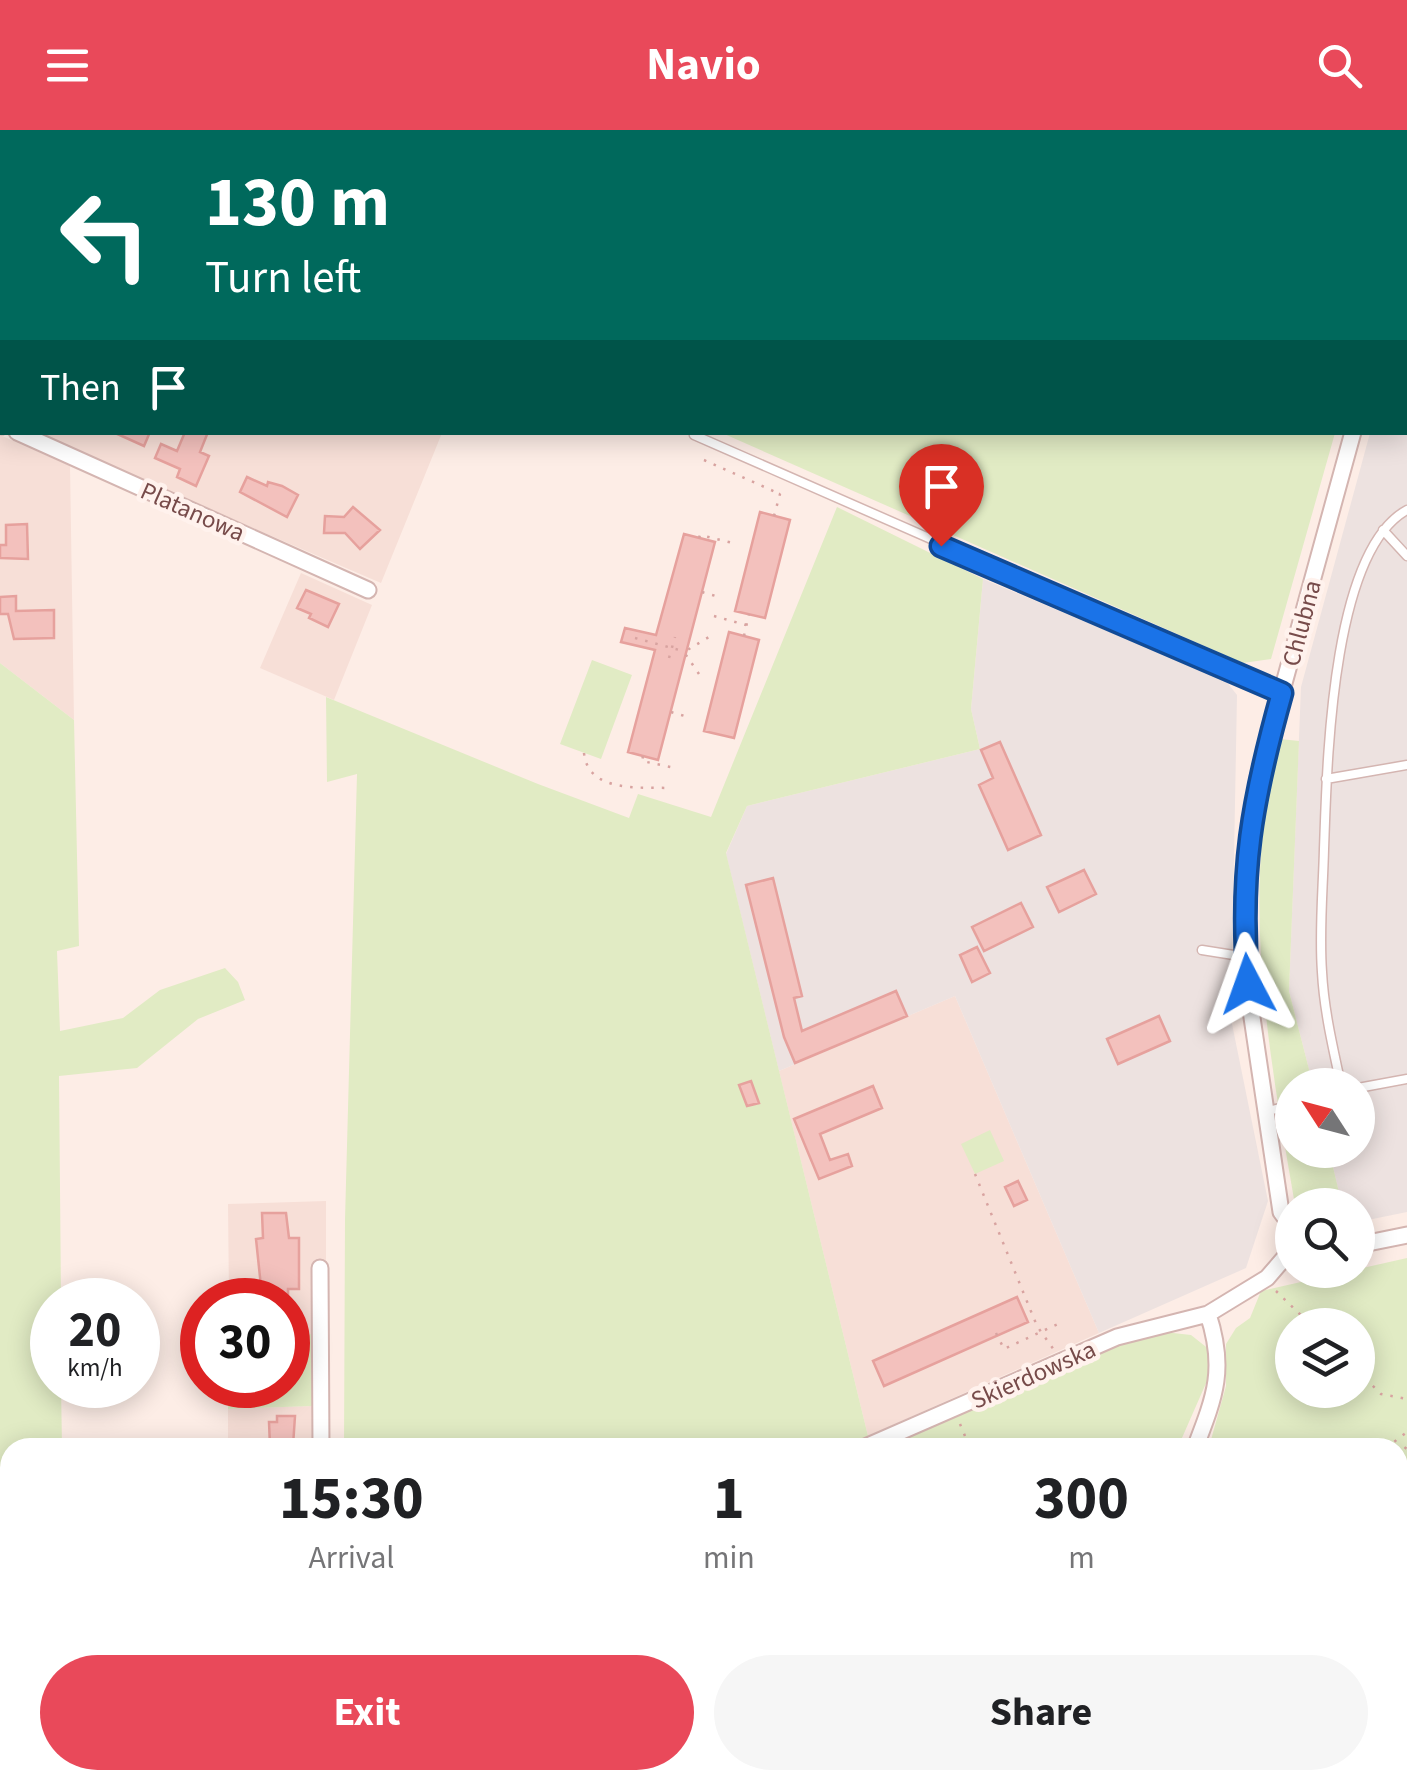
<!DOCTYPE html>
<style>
:root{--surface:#fff;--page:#f6f6f6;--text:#202124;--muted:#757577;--accent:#e9495a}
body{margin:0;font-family:"Source Sans 3",sans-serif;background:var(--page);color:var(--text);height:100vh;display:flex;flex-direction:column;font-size:38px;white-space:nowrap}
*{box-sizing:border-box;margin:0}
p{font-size:32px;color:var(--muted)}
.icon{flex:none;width:55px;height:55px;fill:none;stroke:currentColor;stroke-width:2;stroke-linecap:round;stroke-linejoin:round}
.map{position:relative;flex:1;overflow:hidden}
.panel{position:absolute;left:0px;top:1308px;width:1408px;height:352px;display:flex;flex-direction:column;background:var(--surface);border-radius:30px 30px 0 0;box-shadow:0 5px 25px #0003}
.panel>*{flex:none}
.guide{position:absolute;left:0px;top:0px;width:1408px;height:305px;box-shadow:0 5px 25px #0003;background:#00695c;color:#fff;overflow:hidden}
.needle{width:65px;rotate:306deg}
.controls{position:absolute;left:1275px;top:938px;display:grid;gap:20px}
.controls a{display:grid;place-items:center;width:100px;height:100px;border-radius:50%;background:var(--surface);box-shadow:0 5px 25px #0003;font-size:50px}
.speed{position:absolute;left:30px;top:1148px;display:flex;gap:20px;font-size:50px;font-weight:700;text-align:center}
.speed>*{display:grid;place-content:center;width:130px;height:130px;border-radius:50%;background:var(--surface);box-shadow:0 5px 25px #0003;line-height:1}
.speed small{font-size:25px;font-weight:400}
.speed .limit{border:15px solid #d22;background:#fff;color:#111}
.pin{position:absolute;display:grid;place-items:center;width:85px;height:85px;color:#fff;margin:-102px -42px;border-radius:50% 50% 50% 0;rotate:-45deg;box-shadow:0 0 10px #0007}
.pin .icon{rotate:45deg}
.me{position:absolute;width:110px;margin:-55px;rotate:356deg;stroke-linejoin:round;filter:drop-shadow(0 0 8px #0008)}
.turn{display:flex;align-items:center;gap:35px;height:210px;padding:0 40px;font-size:45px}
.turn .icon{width:130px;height:130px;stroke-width:2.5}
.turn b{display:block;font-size:70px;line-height:85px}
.then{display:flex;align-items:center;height:95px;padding:0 40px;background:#0003;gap:20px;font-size:38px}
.eta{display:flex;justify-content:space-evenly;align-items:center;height:170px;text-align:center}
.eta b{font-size:60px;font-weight:700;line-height:70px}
.cta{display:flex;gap:20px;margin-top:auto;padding:20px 40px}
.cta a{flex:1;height:115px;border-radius:60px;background:var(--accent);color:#fff;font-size:40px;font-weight:700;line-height:115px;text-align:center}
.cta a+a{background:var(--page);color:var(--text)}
header{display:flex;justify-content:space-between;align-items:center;height:130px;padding:0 40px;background:var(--accent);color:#fff;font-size:45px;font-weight:700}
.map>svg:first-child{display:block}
</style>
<header><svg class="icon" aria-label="menu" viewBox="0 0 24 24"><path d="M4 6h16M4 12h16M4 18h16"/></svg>Navio<svg class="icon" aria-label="search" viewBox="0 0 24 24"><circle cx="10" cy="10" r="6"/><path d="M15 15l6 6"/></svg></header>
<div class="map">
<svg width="1407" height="1658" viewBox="0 0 1407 1658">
<rect width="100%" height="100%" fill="#fdede6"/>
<path fill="#f7dfd7" d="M1249 0H1407V29L1405 38V2H1247Z
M0 46 2 47V290L0 289Z
M32 303H442L381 453Z
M0 305 70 336 74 590 0 533Z
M301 443 372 475 334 570 260 538Z
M955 866 1099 1203 868 1306 779 941Z
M326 1071V1132L313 1134V1204L288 1205V1170H229L228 1074Z
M313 1276 314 1317 228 1318V1279Z
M532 1650H601V1658H534Z
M865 1650H1039L1036 1658H864Z"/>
<path fill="#ede2e0" d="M1407 169V1082L1358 1092V1075H1342L1329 1020H1358V955H1313L1289 861 1301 557 1370 303 1405 302Z
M983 449 1226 551 1237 565 1231 889 1268 1071 1246 1138 1099 1203 955 866 779 941 726 724 747 676 980 619 971 579Z"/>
<path fill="#e1ebc4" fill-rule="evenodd" d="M47 0H1249L45 2Z
M722 303H1335L1271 529 1243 533Z
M837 377 983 449 971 579 980 619 747 676 726 723 868 1306 842 1318 344 1317 345 1090 357 644 327 652 326 567 538 654 629 688 638 664 711 687Z
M592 530 632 545 601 629 560 614Z
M0 533 74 590 79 816 57 821 60 901 123 888 160 860 225 838 238 852 245 870 198 889 137 938 59 946 61 1170H52V1255H61L62 1317 10 1318V1650H26L0 1658Z
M1280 609 1299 611 1289 861 1313 955H1292V1020H1329L1342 1075H1295C1269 923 1238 761 1280 609Z
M990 1000 1004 1031 975 1044 961 1014Z
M1407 1128V1658H1153L1149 1650H1398V1318L1209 1317 1226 1256V1214L1236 1198 1250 1188 1261 1161ZM1292 1195H1358V1260H1292Z
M1164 1202 1191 1205 1215 1224 1214 1235 1178 1317 880 1318 1141 1204Z
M313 1204V1276L228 1279V1255H288V1205Z
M60 1650H532L534 1658H49Z
M601 1650H865L864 1658H601Z"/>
<path fill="#f3c1bd" stroke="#e6a19d" stroke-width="2.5" d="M113 302H150L144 316Z
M185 302H208L200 322 209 326 196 356 177 347 180 339 155 328 161 314 177 321Z
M247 347 267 356 268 352 282 356 298 365 287 387 240 362Z
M353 377 380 400 360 419 345 403H324L325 386 344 387Z
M760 382 790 390 765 488 735 481Z
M27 394 28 429 0 428V415H6V395Z
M684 404 715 412 658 630 628 622 655 520 621 512 625 498 656 505Z
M306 460 339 474 328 497 309 488 311 484 297 478Z
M16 466V481L54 480V508L14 509 8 484H0V467Z
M729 502 759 510 734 608 704 601Z
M1000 612 1041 705 1008 720 979 655 993 648 981 620Z
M1084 740 1096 764 1059 782 1047 757Z
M773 748 802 866 794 868 802 901 896 861 907 886 795 933 784 907 746 755Z
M1021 773 1033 797 984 821 972 797Z
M977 817 990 843 972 852 960 825Z
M1159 886 1170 911 1118 934 1107 909Z
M751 951 759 973 747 976 739 955Z
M873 956 882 978 820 1004 830 1030 848 1024 852 1036 819 1049 794 989Z
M1018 1051 1027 1070 1014 1076 1005 1057Z
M262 1083H286L289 1108H299V1159H288V1170H270V1166H262L256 1109 263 1108Z
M1017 1167 1028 1192 884 1256 873 1231Z
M277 1286H295L293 1316H270L269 1292H277Z"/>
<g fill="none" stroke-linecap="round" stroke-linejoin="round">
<defs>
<path id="service" d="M1199 0 1200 2
M694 305 1282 563
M1383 400 1407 426
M1326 649 1407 635
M1202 820 1246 827
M1341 955C1333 918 1324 880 1322 842 1319 801 1323 760 1324 719 1327 640 1330 422 1407 380
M1358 958 1407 949
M1264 982 1292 975"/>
<path id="minor" d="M0 36 2 38
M1405 111 1407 103
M0 295 2 296
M17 302 368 460
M1292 1097 1281 1082 1247 854 1244 805 1246 723 1258 648 1353 302
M1358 1115 1407 1105
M320 1138 321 1318
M863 1318 1117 1207 1208 1184
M1195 1318C1215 1266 1226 1239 1208 1184L1267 1148 1292 1119
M1134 1650 1137 1658
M29 1658 43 1650"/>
</defs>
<use href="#service" stroke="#d4b5b1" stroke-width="11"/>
<use href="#minor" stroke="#d4b5b1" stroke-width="19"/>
<path stroke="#d8a3a0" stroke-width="2.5" stroke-dasharray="2.5 8" stroke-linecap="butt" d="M704 330 780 364
M774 386 780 364 785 359
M699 408 700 405 733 413
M702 462 719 467
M714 486 746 495
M744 506 749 484
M635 508 683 521
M669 528 675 507
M699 544 684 522 709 507
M671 582 688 587
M584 623C588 663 640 657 670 658
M643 626 642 631 675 638
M975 1044 1037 1196 1054 1220
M1276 1161 1311 1195
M996 1203 1004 1219 1060 1193
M1358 1241 1381 1264 1407 1269
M960 1294 970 1318
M1386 1318 1407 1302
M1398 1327 1407 1316
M177 1650 178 1658
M312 1650 313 1658
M430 1650 434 1658
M806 1650 810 1658
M542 1658 545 1650
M1333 1658 1334 1650"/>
<use href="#service" stroke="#fff" stroke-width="8"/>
<use href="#minor" stroke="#fff" stroke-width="15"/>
</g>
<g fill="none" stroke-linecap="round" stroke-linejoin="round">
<defs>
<path id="route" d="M941 416 1282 563C1252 670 1239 742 1248 854"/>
</defs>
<use href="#route" stroke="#114b97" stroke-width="25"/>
<use href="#route" stroke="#1a73e8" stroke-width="18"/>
</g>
<g text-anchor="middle" stroke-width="9" stroke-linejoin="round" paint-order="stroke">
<g font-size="25" fill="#774b4a" stroke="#fff2ed">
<text transform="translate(193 381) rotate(24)" y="9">Platanowa</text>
<text transform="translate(1301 493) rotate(-75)" y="9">Chlubna</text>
<text transform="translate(1033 1244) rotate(-24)" y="9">Skierdowska</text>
</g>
</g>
</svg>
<div class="controls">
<a><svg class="needle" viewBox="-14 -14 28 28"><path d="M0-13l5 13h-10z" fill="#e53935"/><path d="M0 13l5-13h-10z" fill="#757577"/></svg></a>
<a><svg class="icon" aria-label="search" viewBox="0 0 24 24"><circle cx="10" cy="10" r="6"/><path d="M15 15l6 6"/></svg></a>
<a><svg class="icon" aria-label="layers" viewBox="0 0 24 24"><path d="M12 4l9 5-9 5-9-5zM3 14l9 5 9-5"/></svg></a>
</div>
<div class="speed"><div>20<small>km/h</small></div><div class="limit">30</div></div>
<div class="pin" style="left:941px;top:416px;background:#d93025"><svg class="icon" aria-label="arrive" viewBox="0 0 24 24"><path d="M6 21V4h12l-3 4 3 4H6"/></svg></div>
<svg class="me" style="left:1248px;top:854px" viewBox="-20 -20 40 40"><path d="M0-17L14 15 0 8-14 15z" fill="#1a73e8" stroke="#fff" stroke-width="4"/></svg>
<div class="guide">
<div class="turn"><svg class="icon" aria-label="left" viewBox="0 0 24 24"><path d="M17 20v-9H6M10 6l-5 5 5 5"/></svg><div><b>130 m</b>Turn left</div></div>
<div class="then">Then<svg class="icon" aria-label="arrive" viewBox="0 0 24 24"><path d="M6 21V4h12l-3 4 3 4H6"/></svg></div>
</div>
<section class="panel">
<div class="eta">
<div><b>15:30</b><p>Arrival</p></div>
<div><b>1</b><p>min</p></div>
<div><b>300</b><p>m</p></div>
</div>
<div class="cta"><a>Exit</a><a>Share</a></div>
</section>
</div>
